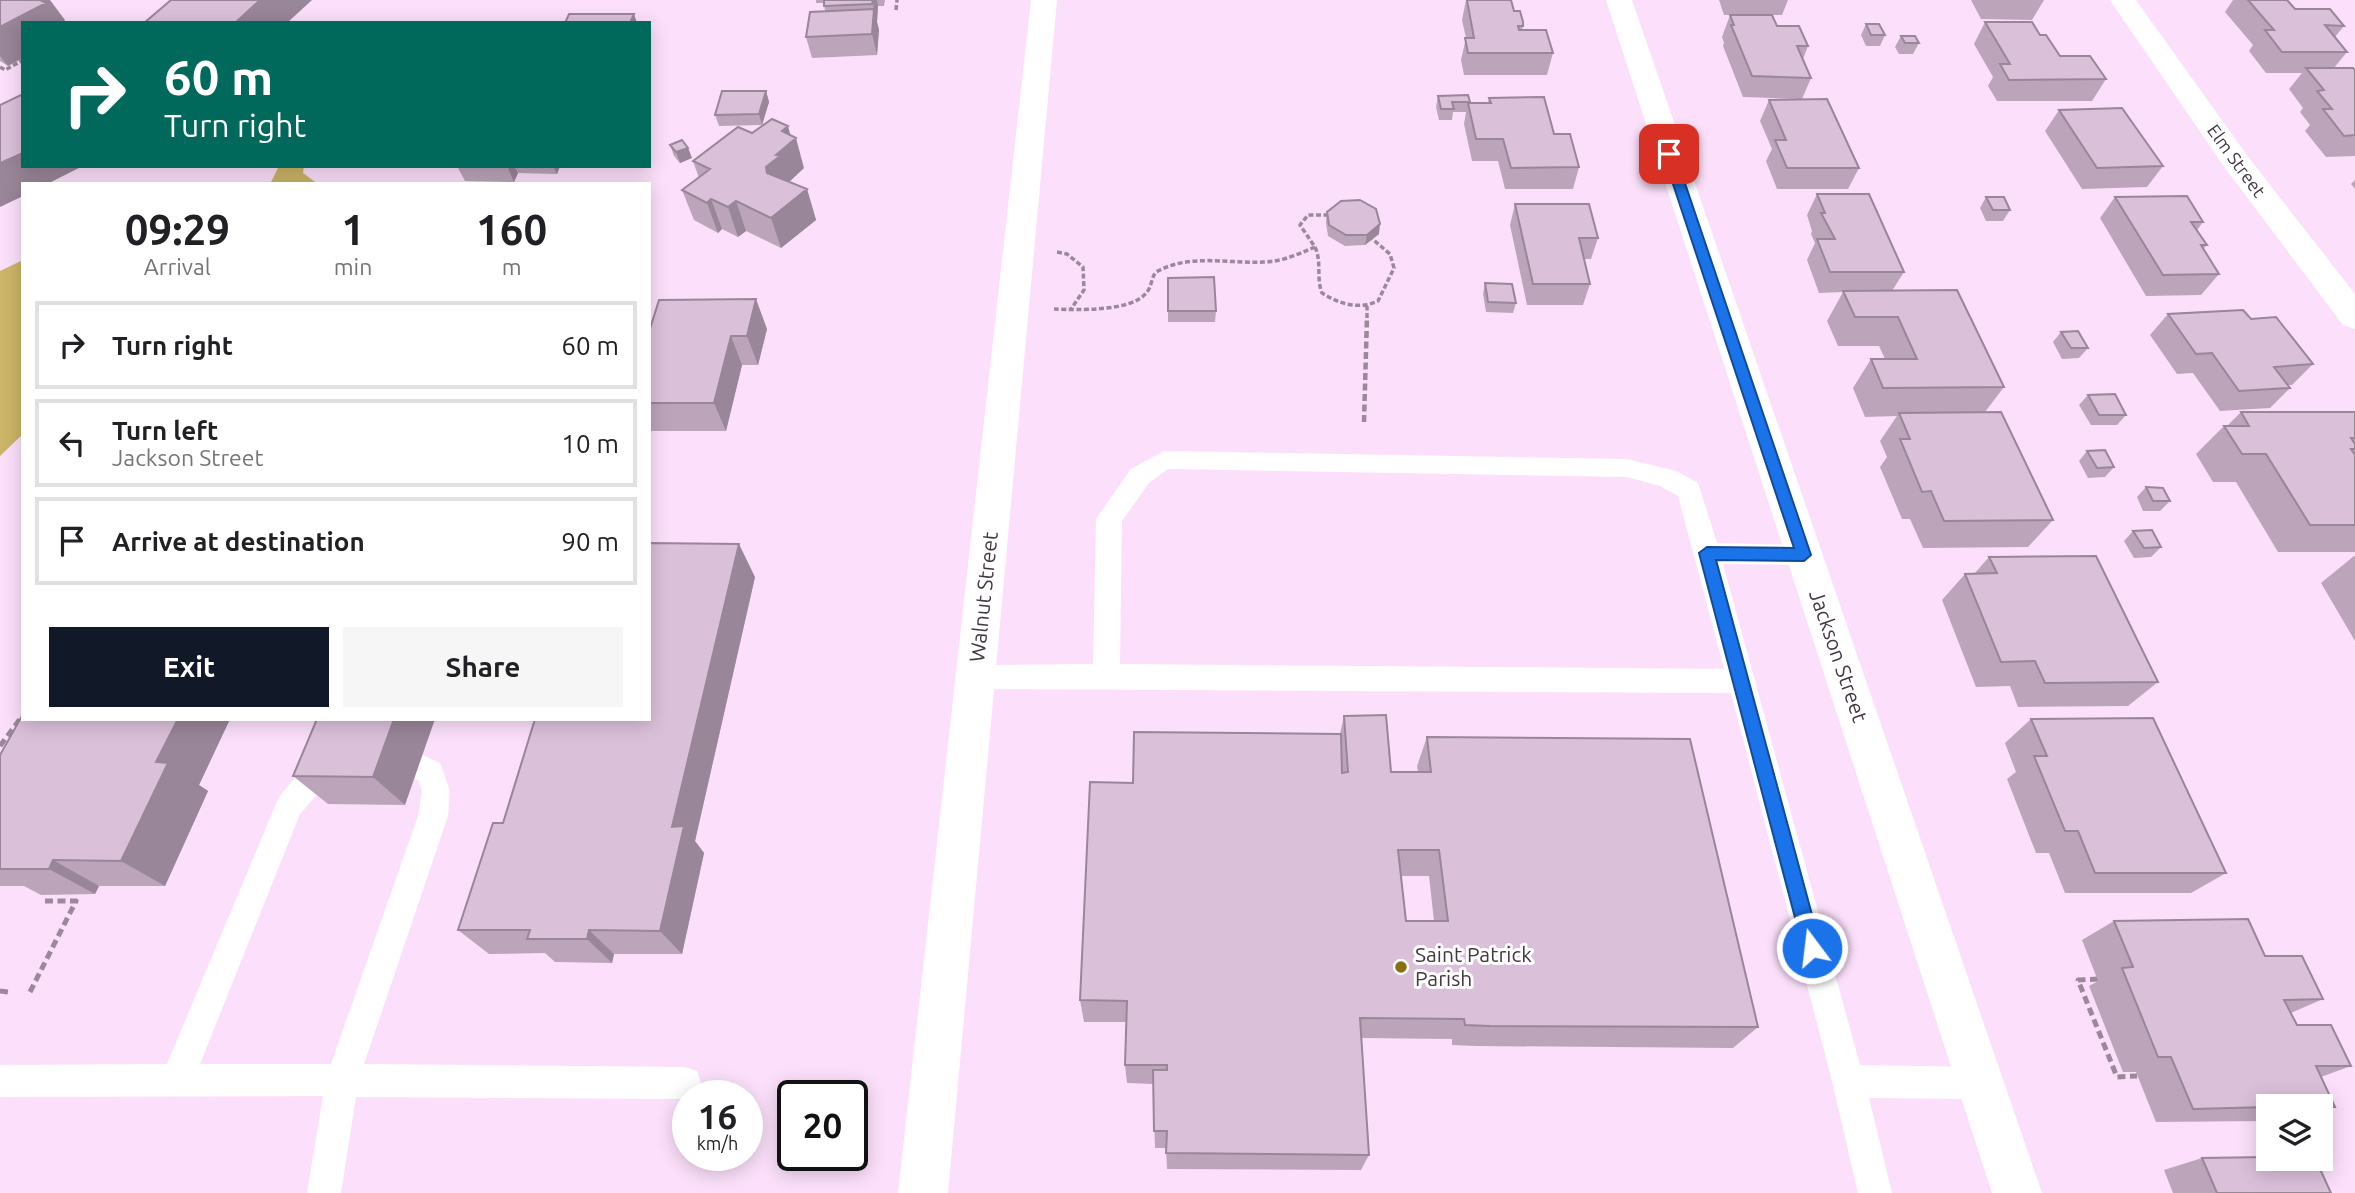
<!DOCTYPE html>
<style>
:root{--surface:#fff;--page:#f6f6f6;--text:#202124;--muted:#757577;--line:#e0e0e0;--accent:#111827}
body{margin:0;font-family:Ubuntu,sans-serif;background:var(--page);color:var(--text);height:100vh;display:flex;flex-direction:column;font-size:26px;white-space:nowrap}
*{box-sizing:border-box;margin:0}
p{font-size:23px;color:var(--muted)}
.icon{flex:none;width:38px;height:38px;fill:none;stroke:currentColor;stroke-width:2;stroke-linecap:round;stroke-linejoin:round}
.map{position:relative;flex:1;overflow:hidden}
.panel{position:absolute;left:21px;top:182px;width:630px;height:539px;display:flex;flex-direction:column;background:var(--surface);border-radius:0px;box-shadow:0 4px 18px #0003}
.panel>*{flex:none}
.guide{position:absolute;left:21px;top:21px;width:630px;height:147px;border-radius:0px;box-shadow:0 4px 18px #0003;background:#00695c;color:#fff;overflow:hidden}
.tools{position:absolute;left:2256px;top:1094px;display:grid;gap:14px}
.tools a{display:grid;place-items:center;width:77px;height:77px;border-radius:0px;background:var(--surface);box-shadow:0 4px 18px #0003;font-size:35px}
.speed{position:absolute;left:672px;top:1080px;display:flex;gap:14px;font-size:35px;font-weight:700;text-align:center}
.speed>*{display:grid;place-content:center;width:91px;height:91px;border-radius:50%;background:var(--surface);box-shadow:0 4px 18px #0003;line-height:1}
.speed small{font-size:18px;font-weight:400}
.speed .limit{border:4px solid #111;border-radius:10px;background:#fff;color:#111}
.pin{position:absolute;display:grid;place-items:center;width:60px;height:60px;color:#fff;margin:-30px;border-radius:14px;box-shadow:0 4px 10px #0006}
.me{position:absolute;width:77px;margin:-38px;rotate:345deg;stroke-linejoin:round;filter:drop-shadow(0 0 5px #0008)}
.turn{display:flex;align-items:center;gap:24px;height:147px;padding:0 28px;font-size:32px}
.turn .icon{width:91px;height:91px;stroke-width:2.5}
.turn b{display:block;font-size:49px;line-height:60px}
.eta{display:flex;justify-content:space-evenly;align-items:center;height:119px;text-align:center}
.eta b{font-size:42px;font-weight:600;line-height:49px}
.cta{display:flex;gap:14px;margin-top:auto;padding:14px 28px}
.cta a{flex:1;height:80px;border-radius:0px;background:var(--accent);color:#fff;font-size:28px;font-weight:600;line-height:80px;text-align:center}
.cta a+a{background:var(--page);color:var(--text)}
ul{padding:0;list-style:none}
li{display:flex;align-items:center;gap:21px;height:88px;margin:0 14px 10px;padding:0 14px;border:4px solid var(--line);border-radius:0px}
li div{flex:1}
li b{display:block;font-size:26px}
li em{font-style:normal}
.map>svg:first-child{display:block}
</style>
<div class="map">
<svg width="2355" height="1193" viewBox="0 0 2355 1193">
<rect width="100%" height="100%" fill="#fce0fb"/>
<path fill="#ccb467" d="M279 166H304L303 173 318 184H270Z"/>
<path fill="#ccb567" d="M23 260V434L0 456V271Z"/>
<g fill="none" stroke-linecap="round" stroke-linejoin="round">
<path stroke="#9b889a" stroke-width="3.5" stroke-dasharray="5 2.5" stroke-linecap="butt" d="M896 10 897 0
M0 67 5 70 23 60
M1315 247C1322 262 1316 278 1322 293 1339 304 1359 310 1378 301L1394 268 1390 254 1370 237
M1057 252 1067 254 1083 267 1084 290 1071 309
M1054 309C1076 310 1133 312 1147 292 1152 286 1151 278 1156 272 1190 253 1227 264 1263 262 1281 262 1299 254 1315 247L1300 225 1308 215H1330
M1367 318V306"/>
<path stroke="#9b889a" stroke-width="4.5" stroke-dasharray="7 3.5" stroke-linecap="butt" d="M1364 422 1367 317"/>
<path stroke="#9b889a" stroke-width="5" stroke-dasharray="8 4.5" stroke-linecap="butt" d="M0 746 23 715
M2098 979 2078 980 2117 1077 2137 1076
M0 991 8 992
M30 992 76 901H42"/>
<path fill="#fff" fill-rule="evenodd" d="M1164 451 1627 459 1676 471 1698 483 1717 543 1804 545 1813 548 1817 555 1813 562 1804 565 1723 564 1860 1065 1980 1067 1992 1071 1996 1083 1992 1095 1980 1099 1869 1098 1892 1193H1858L1832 1081 1731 693 976 689 966 685 962 677 966 669 976 665 1093 664 1096 519 1131 469ZM1168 469 1627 477 1660 486 1678 496 1724 669 1120 664 1122 521 1149 483Z
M418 753 440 763 450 791 448 816 364 1064 685 1067 697 1071 701 1083 697 1095 688 1096 685 1099 356 1097 341 1193H307L323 1096 0 1097V1065L167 1064 279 797 302 769 332 755 342 759 346 768 342 777 323 788 300 814 200 1064H331L418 816 422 791 418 780 408 775 404 766 408 757Z"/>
<path fill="#fff" fill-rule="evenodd" d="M1031 0H1057L948 1193H898Z
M1606 0H1632L2042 1193H1992Z
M2110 0H2136L2246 154 2355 294V329L2343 325 2225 168Z"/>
</g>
<path fill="#bca5bb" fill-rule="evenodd" d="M0 0 65 20 61 23H23L8 66 0 61Z
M816 0H885L884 6H878L877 22 879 30 877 55 812 58 806 37 825 11 824 3H816Z
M1466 0H1511L1514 11 1523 26 1522 30 1553 53 1547 75H1464L1461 60 1466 38 1462 20Z
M1719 0H1788L1782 15H1724Z
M1971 0H2044L2032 20 1981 19Z
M2233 0H2287L2295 9 2344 26 2335 37 2347 52 2334 68 2355 70V156L2326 157 2305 131 2310 125 2300 112 2303 108 2289 89 2302 73H2266L2249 51 2253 45 2225 12Z
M1730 15 1777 26 1808 46 1803 59 1811 78 1802 99 1743 97 1723 46 1724 43 1722 37Z
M1985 22 2060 56 2106 79 2092 101H1997L1988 86 1993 77 1974 44Z
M1866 24 1885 35 1880 46H1866L1861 35Z
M1901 36 1919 43 1913 54H1899L1895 47Z
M766 91 769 102 762 125 719 126 715 115Z
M1438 96 1470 102 1469 103H1488L1489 98 1554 134 1579 167 1573 189H1505L1498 161H1472L1464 124 1466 112H1453L1452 120H1439L1436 107Z
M1769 100 1859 168 1848 189H1777L1766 161 1772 149 1760 121Z
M2059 110 2163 166 2147 187 2082 189 2045 131Z
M752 133 804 168 789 182 807 189 816 220 781 248 746 231 738 237 722 229 718 233 694 220 682 190 699 178 693 161Z
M670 145 688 148 692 158 680 163 674 156Z
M457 166H560L557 174 518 173 514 182 465 181Z
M2355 180V189L2351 184Z
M1817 194 1904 272 1892 291 2004 387 1985 412 2053 520 2028 547 1923 548 1910 519H1902L1880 467 1887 457 1880 441 1897 416 1865 417 1853 388 1871 359H1885L1879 346H1838L1827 321 1843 292 1819 293 1807 260 1815 243 1811 234 1812 231 1807 215Z
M1986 197 2010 210 2003 221H1986L1980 208Z
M2115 197 2203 222 2197 230 2207 245 2203 249 2219 274 2201 295 2146 296 2100 218Z
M1515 204 1598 238 1591 259H1584L1590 284 1583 305H1527L1510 225Z
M1327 212 1379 234 1365 245 1345 246 1328 236 1326 223Z
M1168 278 1216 311 1215 322H1168Z
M1485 283 1516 303 1513 313 1486 312 1483 294Z
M2168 314 2251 319 2313 364 2292 385H2288L2290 388 2270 408 2220 411 2193 373 2177 374 2150 335Z
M767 329 758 365H742L726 431H649V332Z
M2061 332 2088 348 2079 358 2062 359 2053 342Z
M2088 395 2126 415 2117 425H2091L2079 405Z
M2241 412H2355V552H2278L2236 482H2213L2196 454 2224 426H2227Z
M2087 451 2114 467 2105 477 2088 478 2079 461Z
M2146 487 2170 501 2160 511H2143L2137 497Z
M2133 531 2161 547 2151 557 2134 558 2124 541Z
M2354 556H2355V641L2321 583Z
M1989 557 2158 682 2128 706 2018 707 2010 686 1976 687 1942 600 1965 574 1975 573Z
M755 577 695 841 704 853 682 954H614L612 963 555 962 545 953 489 954 458 930 503 823Z
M1344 716 1391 772H1418L1417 766 1427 737 1758 1027 1733 1048 1476 1046 1452 1045V1039L1361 1038 1369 1155 1361 1170 1167 1169 1166 1148H1155L1153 1084 1127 1083 1125 1065 1126 1022H1084L1080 1000 1133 783 1340 734ZM1401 876H1429L1434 921H1406Z
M23 719H230L199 785 208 791 165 886H99L95 894 41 895 24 886H0V755Z
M317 719 405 805 328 804 293 776Z
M2031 719 2226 873 2191 893H2065L2049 853H2036L2007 779 2016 772 2005 743Z
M2114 921 2265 956 2323 999 2291 1013 2297 1025 2351 1066 2321 1077 2335 1107 2320 1111V1106H2268V1121L2156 1122 2136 1072H2123L2089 986 2098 981 2082 940Z
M2202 1158 2331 1193H2173L2164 1170Z"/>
<path fill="#998699" d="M34 0H50L65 20 61 23H23V58L8 66 0 56V27Z
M260 0H312L287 23H235Z
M873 0H877L878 6 877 22 879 30 877 55 872 34 874 12Z
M634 14 637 23H630Z
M766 91 769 102 762 125 759 114Z
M788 126 792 141 796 138 804 168 788 183 767 173 766 167 776 155 782 131Z
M688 148 692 158 680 163 676 152Z
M23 153V166H83L47 184H23V196L0 207V163Z
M507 166H514L518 173 514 182Z
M553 166H560L557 174Z
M807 189 816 220 781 248 771 218Z
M711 199 722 229 718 233 707 203Z
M736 201 746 231 738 237 728 207Z
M1380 224 1379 234 1365 245 1367 235Z
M756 299 767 329 758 365 747 336Z
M731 336 742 365 726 431 714 403Z
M739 544 755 577 695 841 704 853 682 954 660 931 672 827Z
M178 719H230L199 785 208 791 165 886 121 861 156 762Z
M394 719H435L405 805 373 777Z
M53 860 99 886 95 894 49 869Z
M589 930 614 954 612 963 587 939Z"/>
<path fill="#dbc0da" stroke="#998699" stroke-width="2" fill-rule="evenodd" d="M0 0H40L46 3 0 27Z
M171 0H260L235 23H144Z
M824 0H873L872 4 824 6Z
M1467 0H1511L1514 11H1520L1523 22V26H1518L1519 30H1546L1553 53H1468L1465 38H1474Z
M2248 0H2287L2295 9H2330L2344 26 2325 25 2347 52H2282L2265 30H2274Z
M874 9 872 34 806 37 810 12Z
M569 14H634L630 23H565Z
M1730 15H1772L1777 26H1799L1808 46H1797L1811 78 1752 76 1731 25H1734Z
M1985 22H2032L2040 35H2046L2060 56H2090L2106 79 2009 80 2000 64H2010Z
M1866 24H1879L1885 35H1871Z
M1901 36H1915L1919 43H1905Z
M2306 68H2353L2355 70V135L2344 136 2323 109H2332L2317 91 2324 90Z
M722 91H766L759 114 715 115Z
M23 94V153L0 163V105Z
M1468 95 1470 102H1452L1454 109H1441L1438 96Z
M1544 97 1554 134H1570L1579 167 1511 168 1503 139H1476L1468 103H1491L1489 98Z
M1827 99 1859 168H1787L1775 140H1786L1769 100Z
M2122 108 2163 166 2097 168 2059 110Z
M772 119 788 126 782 131 796 138 776 155 780 156 766 167 767 173 807 189 771 218 736 201 728 207 711 199 707 203 682 190 710 169 693 161 738 127 752 133Z
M682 140 688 148 676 152 670 145Z
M1817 194H1869L1904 272H1830L1817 239H1835L1821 213H1825Z
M2187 196 2203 222H2191L2207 245H2201L2219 274 2163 275 2115 197Z
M1986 197H2004L2010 210H1993Z
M1360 200 1376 209 1380 224 1367 235H1346L1329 225 1327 212 1341 201Z
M1515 204H1589L1598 238H1579L1590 284H1533Z
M1214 277 1216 311H1168V278Z
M1485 283 1512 284 1516 303 1488 302Z
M1957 290 2004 387 1883 388 1871 359H1917L1898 317H1855L1843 291Z
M756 299 747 336H731L714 403H649V332L659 300Z
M2243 310 2251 319 2276 317 2313 364 2274 367 2290 388 2239 391 2212 353 2196 354 2168 314Z
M2078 331 2088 348H2071L2061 332Z
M2115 394 2126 415H2099L2088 395Z
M2001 412 2053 520 1944 521 1931 491 1922 492 1900 439H1910L1899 413Z
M2241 412H2355V438H2351L2355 444V449H2351L2355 455V525H2310L2266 454H2242L2224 426H2249Z
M2105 450 2114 467 2097 468 2087 451Z
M2146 487 2163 488 2170 501H2153Z
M2152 530 2161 547 2144 548 2133 531Z
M649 543 739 544 672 827 684 826 660 931 589 930 587 939H527L530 930H458L493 823H503L535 719H649Z
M2096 556 2158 682 2045 683 2035 661 2001 662 1965 574 1997 573 1989 557Z
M23 714V719H178L156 762 168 763 121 861 53 860 49 869H0V755Z
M1386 715 1391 772H1431L1427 737 1690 739 1758 1027 1490 1026 1465 1025 1464 1019 1360 1018 1369 1155 1166 1153 1167 1131H1154L1153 1070H1167V1065H1125L1127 1001 1080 1000 1090 782 1133 783 1134 732 1341 734 1342 773 1348 772 1344 716ZM1398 850H1439L1448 921H1406Z
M2153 718 2226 873H2095L2078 831H2065L2034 756H2047L2031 719Z
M317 719H394L373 777 293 776Z
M2248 919 2265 956H2302L2323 999 2284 1000 2297 1025H2331L2351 1066H2316L2335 1107 2268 1106V1107L2193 1109 2171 1057H2158L2122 968 2133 967 2114 921Z
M2268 1157V1158H2315L2331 1193H2217L2202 1158Z"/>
<path fill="#1a73e8" stroke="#114b97" stroke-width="2" d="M1669 150 1675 154 1811 555 1804 561 1716 560 1821 948 1819 954 1812 957 1805 954 1803 948 1699 553 1707 547 1794 548 1663 154Z"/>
<circle fill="#887011" stroke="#fff" stroke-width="2.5" cx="1401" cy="967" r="7"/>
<g text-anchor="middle" stroke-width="6" stroke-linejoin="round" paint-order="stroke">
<g font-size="18" fill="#433842" stroke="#fff">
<text transform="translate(2236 161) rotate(54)" y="6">Elm Street</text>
</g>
<g font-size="21" fill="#433842" stroke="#fff">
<text transform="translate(984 597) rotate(-84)" y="7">Walnut Street</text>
<text transform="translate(1838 656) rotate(71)" y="7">Jackson Street</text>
</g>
<g font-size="21" fill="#433842" stroke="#fff" text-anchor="start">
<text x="1415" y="962">Saint Patrick<tspan x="1415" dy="24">Parish</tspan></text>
</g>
</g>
</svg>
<div class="tools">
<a><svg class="icon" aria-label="layers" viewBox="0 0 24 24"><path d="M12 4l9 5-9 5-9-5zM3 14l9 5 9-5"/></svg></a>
</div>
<div class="speed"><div>16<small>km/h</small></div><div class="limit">20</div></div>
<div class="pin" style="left:1669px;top:154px;background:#d93025"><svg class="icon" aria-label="arrive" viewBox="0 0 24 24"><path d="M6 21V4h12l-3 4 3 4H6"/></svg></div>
<svg class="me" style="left:1812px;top:948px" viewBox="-20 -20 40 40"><circle r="17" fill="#1a73e8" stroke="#fff" stroke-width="3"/><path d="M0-11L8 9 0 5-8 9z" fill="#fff"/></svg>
<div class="guide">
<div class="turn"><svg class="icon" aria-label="right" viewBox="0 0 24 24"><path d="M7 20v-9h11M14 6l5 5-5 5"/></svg><div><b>60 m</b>Turn right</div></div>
</div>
<section class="panel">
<div class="eta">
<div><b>09:29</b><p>Arrival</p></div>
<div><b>1</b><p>min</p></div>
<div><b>160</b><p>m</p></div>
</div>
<ul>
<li><svg class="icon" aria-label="right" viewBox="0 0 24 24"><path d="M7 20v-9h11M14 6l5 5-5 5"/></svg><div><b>Turn right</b></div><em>60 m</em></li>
<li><svg class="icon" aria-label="left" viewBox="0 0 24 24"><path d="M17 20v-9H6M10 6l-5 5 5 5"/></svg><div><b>Turn left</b><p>Jackson Street</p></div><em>10 m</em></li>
<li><svg class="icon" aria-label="arrive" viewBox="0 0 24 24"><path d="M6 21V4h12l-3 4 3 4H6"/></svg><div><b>Arrive at destination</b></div><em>90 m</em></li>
</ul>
<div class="cta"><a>Exit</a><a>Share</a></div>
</section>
</div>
